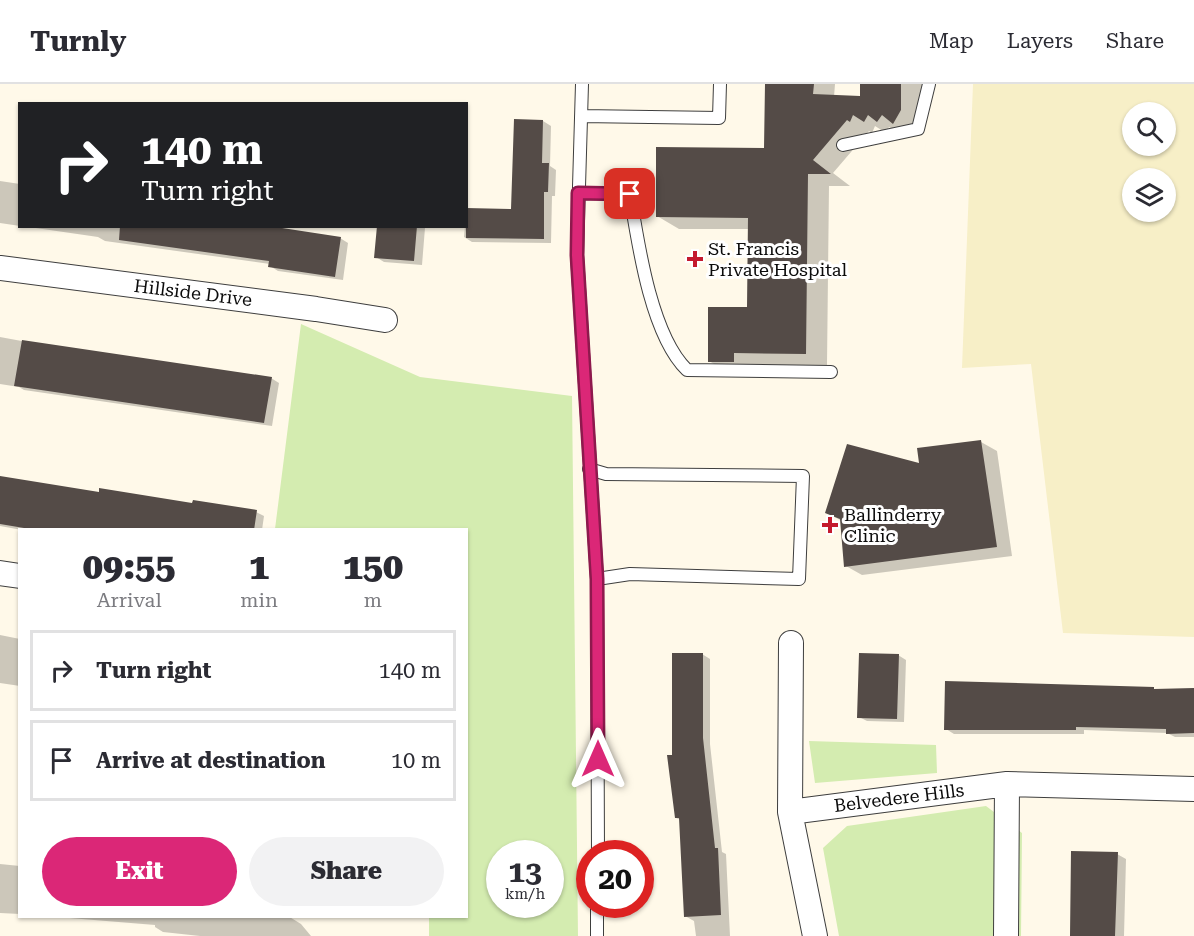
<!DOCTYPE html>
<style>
:root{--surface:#fff;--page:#f2f2f3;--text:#2b2b33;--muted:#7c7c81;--line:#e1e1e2;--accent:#db2777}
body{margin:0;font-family:"Roboto Serif",serif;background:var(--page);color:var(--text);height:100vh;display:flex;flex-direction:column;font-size:22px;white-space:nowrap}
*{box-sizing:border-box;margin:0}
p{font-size:20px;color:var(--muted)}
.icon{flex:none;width:33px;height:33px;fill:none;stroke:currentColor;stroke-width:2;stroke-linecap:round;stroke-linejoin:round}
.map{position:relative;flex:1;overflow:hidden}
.sheet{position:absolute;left:18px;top:444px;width:450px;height:390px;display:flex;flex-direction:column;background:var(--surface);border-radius:0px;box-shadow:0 2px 4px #0004}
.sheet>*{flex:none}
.guide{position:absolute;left:18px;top:18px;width:450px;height:126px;border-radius:0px;box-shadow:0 2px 4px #0004;background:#202124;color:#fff;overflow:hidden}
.fabs{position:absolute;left:1122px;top:18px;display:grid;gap:12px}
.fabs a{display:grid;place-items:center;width:54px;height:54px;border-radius:50%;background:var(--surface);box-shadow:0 2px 4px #0004;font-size:30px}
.speed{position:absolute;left:486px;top:756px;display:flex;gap:12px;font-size:30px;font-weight:700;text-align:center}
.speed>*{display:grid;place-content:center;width:78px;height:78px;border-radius:50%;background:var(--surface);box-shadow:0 2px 4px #0004;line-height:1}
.speed small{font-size:15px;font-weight:400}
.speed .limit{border:9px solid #d22;background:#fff;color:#111}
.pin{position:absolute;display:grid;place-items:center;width:51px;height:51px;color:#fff;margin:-26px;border-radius:12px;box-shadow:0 3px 9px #0006}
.me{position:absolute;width:66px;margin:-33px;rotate:0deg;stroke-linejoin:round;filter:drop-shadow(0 0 4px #0008)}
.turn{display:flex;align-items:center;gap:21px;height:126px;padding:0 24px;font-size:27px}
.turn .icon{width:78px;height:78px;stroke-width:2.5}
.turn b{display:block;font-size:42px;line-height:51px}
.eta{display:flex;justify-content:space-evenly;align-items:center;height:102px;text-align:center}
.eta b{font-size:36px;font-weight:800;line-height:42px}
.button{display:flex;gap:12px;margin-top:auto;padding:12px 24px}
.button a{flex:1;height:69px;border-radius:36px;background:var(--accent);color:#fff;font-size:24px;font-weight:800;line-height:69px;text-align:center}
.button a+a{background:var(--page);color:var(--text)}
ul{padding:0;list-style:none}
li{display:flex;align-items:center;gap:18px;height:81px;margin:0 12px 9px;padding:0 12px;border:3px solid var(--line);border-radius:0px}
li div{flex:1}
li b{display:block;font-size:22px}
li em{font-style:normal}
header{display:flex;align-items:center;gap:36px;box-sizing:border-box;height:84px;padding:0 30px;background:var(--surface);border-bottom:2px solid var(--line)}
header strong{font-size:28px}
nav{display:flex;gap:33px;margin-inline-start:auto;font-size:21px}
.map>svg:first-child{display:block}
</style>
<header>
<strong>Turnly</strong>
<nav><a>Map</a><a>Layers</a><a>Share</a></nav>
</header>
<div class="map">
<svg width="1194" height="852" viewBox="0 0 1194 852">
<rect width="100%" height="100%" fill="#fff9e9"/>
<path fill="#f7efc7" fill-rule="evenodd" d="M973 0H1194V553L1063 549 1031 280 962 284ZM1132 28H1166V62H1132ZM1132 94H1166V128H1132Z"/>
<path fill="#d4ecb0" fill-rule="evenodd" d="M301 240 420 293 572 312 578 852H429V833L466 832V446L275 445ZM500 770H550V820H500Z
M809 657 936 661 937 689 815 699Z
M986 722 1022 749 1021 852H839L823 764 847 742Z"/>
<path fill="#0003" d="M766 0H835L834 13 861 14V0H922V39L899 49 889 43 886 49 875 42 872 49 869 47 833 89 850 102H829L827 281H755V290H731L709 277 748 225 749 145H679L657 132 765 66Z
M543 37 551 42 550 82 556 86 555 112H552L551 159 472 158 464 153 465 142 513 126Z
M0 97 20 100V142L0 139Z
M22 142H267L340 154 348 159 343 196 278 187 270 182V180L105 157 98 153Z
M379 142 425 144 422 181 384 178 376 173Z
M0 253 54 263 271 294 279 299 272 342 24 306 19 303 0 300Z
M981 358 997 367 1012 472 862 491 846 482 842 437 827 429 921 381Z
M0 394 100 410 256 428 264 432 262 446H22L0 442Z
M0 551 20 555V602L0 599Z
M702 570 710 575V660L722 768 726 770 730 852H696L694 837 685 832 681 736 676 734 674 672Z
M898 571 906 576 904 638 867 637 859 633Z
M1194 606V653H1175L1167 649 1084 646V650H954L946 645 1156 607Z
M1117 770 1126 775 1124 852H1071Z
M0 780 20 782V830L0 829Z
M45 832H288L301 840 311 852H200L163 848 155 843V841Z"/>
<path fill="#544b47" d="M765 0H814L813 10 860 12V0H901V26L893 40 882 31 877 38 868 31 864 38 853 31 850 38 847 36 813 76 831 90H808L806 270 734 269V278H708V223H747L748 134 656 133V63L764 64Z
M514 35 543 36 542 79H549L548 108H544V155L466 154V124L511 125Z
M120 142H269L341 153 335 193 268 183 269 177 119 156Z
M377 142H417L414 177 374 174Z
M22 256 272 293 264 339 14 302Z
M981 356 997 463 844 483 840 435 825 429 847 360 919 379 917 364Z
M0 392 99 408V404L192 419 193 416 257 426 254 446H36L0 440Z
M672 569H703V654L715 764H718L721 831 684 833 679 734H675L667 671H672Z
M859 569 899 570 897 635 857 634Z
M945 597 1154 603V605L1194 604V649L1166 650V645L1076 643V646H944Z
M1071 767 1118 768 1115 852H1070Z"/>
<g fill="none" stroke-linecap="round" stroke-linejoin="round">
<defs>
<path id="service" d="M582 0 577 171 597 495 598 770
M581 32 719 34 720 0
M843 61 918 45 929 0
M578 109 630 110C638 160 651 251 687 286L831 288
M589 385 606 390 803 392 799 495 630 490 597 495
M597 852V820"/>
<path id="minor" d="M0 184 316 225 385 236
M0 489 20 492
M790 728 791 559
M815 852 790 728 1007 700 1194 705
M1006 852 1007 700"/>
</defs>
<use href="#service" stroke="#3e3e3e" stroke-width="14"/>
<use href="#minor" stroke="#3e3e3e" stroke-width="26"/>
<use href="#service" stroke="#fff" stroke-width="12"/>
<use href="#minor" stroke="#fff" stroke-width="24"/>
</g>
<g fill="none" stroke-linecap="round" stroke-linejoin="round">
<defs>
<path id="route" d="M598 675 597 495 577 171 578 109 630 110"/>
</defs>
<use href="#route" stroke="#8e194d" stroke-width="15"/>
<use href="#route" stroke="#db2777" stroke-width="10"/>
</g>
<g fill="#c41a2f" stroke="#fff" stroke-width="2">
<path d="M692 166h6v6h6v6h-6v6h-6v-6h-6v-6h6z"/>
<path d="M827 432h6v6h6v6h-6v6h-6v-6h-6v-6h6z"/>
</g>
<g text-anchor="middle" stroke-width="6" stroke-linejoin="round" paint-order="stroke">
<g font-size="18" fill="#0b0b0b" stroke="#fff" text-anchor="start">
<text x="708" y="171">St. Francis<tspan x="708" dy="21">Private Hospital</tspan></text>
<text x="844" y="437">Ballinderry<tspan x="844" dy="21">Clinic</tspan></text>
</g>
<g font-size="18" fill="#0b0b0b" stroke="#fff">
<text transform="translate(193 209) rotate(7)" y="6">Hillside Drive</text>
<text transform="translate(899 714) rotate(-7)" y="6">Belvedere Hills</text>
</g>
</g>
</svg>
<div class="fabs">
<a><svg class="icon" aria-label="search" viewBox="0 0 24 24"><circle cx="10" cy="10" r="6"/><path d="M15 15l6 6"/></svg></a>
<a><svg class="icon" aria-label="layers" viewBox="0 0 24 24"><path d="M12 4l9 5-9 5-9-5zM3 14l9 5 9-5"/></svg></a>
</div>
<div class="speed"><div>13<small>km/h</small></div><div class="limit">20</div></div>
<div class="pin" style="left:630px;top:110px;background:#d93025"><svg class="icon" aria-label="arrive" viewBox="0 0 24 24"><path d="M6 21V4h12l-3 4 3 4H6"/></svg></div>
<svg class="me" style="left:598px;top:675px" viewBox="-20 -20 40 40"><path d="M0-17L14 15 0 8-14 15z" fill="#db2777" stroke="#fff" stroke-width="4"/></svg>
<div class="guide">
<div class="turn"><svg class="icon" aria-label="right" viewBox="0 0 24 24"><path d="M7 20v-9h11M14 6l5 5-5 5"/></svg><div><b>140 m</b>Turn right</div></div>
</div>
<section class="sheet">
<div class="eta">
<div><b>09:55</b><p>Arrival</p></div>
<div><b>1</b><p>min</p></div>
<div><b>150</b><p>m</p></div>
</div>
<ul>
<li><svg class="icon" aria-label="right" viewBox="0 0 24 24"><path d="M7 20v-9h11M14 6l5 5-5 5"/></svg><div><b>Turn right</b></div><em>140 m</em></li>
<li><svg class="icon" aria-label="arrive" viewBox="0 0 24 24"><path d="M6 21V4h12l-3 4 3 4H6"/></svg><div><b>Arrive at destination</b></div><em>10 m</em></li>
</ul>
<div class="button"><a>Exit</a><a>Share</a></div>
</section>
</div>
